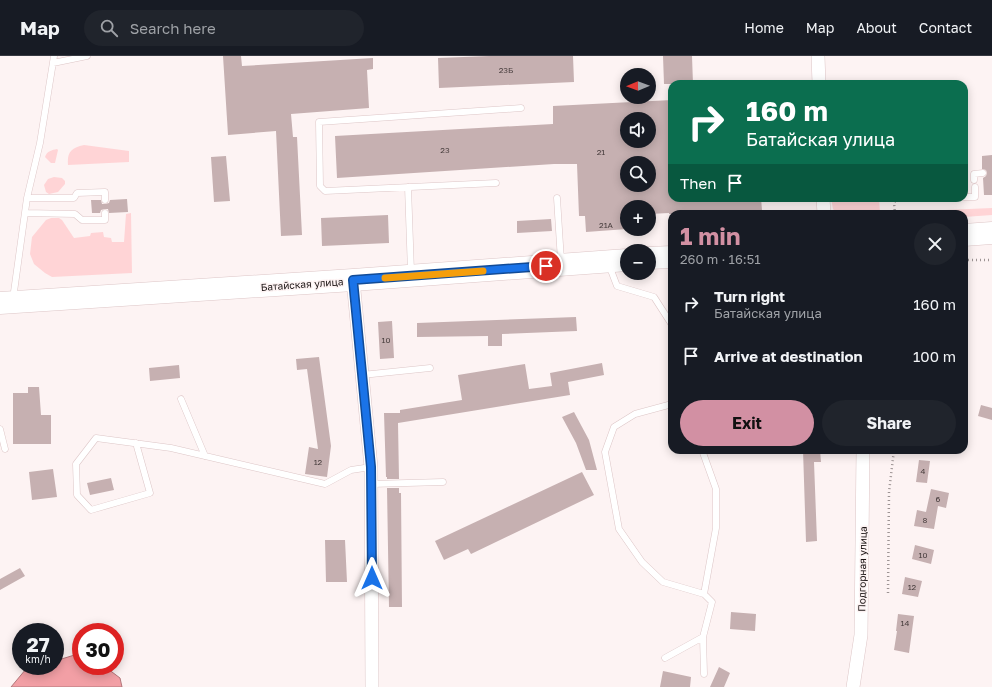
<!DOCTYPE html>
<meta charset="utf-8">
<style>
:root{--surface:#171b24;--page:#20242c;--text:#f1f3f6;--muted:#9ea1a6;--line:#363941;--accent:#d290a3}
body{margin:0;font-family:"Golos Text",sans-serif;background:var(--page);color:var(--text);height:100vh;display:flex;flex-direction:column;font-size:15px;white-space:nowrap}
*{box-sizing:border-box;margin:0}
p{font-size:13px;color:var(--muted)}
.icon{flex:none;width:22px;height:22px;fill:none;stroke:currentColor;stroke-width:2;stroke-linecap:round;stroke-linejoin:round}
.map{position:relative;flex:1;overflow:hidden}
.side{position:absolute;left:668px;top:154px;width:300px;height:244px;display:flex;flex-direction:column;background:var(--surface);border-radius:12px;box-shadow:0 2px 10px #0003}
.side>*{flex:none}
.guide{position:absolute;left:668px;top:24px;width:300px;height:122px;border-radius:12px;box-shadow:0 2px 10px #0003;background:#0b6e4f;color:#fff;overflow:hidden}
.needle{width:26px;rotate:269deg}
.buttons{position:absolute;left:620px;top:12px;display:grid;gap:8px}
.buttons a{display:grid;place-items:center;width:36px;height:36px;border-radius:50%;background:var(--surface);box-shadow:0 2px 10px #0003;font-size:20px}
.speed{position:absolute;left:12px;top:567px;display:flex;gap:8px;font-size:20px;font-weight:700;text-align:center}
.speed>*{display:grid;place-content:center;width:52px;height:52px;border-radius:50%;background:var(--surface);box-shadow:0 2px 10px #0003;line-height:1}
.speed small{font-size:10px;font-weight:400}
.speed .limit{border:6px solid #d22;background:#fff;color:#111}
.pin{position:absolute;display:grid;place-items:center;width:34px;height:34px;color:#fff;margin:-17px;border:2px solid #fff;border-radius:50%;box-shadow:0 1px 4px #0007}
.me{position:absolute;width:44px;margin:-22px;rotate:0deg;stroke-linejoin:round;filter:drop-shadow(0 0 3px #0008)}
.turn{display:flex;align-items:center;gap:14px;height:84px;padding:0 12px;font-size:18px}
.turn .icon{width:52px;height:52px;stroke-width:2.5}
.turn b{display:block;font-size:28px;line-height:34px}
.then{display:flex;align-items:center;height:38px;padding:0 12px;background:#0003;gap:8px;font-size:15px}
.round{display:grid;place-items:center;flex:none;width:42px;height:42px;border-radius:21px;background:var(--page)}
.head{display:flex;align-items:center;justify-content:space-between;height:68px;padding:0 12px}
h1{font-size:24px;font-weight:700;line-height:30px;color:var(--accent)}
.cta{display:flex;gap:8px;margin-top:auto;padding:8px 12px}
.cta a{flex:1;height:46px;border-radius:24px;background:var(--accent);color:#111;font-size:16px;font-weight:700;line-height:46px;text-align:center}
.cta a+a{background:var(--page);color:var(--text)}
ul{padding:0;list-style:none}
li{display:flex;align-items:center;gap:12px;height:52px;padding:0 12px}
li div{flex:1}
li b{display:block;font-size:15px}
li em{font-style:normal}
header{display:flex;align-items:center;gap:24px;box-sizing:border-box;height:56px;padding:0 20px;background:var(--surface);border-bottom:1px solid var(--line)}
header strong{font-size:19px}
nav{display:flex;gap:22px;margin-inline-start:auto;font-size:14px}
.search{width:280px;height:36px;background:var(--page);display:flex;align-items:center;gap:10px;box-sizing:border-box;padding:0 14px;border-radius:22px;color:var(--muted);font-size:15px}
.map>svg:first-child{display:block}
</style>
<header>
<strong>Map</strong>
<div class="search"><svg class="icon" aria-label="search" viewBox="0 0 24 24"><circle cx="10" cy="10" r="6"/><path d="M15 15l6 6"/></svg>Search here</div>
<nav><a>Home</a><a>Map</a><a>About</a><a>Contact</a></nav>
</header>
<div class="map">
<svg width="992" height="631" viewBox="0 0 992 631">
<rect width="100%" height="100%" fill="#fdf3f3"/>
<path fill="#ffd4d6" d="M84 89 129 95V106L68 109C67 96 71 92 84 89Z
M57 93 58 94 55 107H51L45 101C47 95 52 94 57 93Z
M54 121 62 122 65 125V128L58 136 49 138 46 136 44 129 48 123Z
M831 142H879L880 157 891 158H837L833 153Z
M992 152V159L964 161V158H899V156Z
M131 157 132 217 52 221 45 217 34 208 30 198 32 181 46 164 51 162H59L62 164 74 182 90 180 91 177 103 176 104 181 111 182 112 186H124L126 158Z"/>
<path fill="#f29fa5" stroke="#b2767a" d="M81 597V610H104L120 622 122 631H11L26 613 38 610H55V605Z"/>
<path fill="#c6b0b1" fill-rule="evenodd" d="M223 0H241L242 10 373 2V13L367 14 369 52 291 58 293 81H297L302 179 281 180 276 75 228 79Z
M489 0H573L574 26 439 32 438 2Z
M663 0H692L693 28H664Z
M672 44V142H697L698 146 761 142 762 154 700 158H669V157L649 158V151H627V173L586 176 585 160H579L577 108H554L337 122 335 80 553 68V50ZM627 63H649V85H627ZM627 107H649V129H627Z
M992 99V139H984L983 122 986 120 987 117 986 114 982 113V100Z
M226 100 230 145 214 146 211 101Z
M127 143 128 156 109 157 108 153H105L101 154 100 157H92L91 144H101L102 148H105L109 147 110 144Z
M388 159 389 187 322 190 321 162Z
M551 163 552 175 517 177V165Z
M576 261 577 275 502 278V290H488V280L417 281V267Z
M392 265 394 302 380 303 378 266Z
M319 301 331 390 327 421 305 418 309 391 318 393 307 313 297 314 296 303Z
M602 307 604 319 568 326 570 339 398 367 399 423H387V421H386L384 357H400V354L462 344 458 319 525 308 529 333 552 330 550 317Z
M179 309 180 322 150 325 149 312Z
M28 331H39L41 359H51V388H13V337H28Z
M981 349 992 352V364L978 360Z
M574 356 589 384 597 414H586L576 387 562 361Z
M803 394H820L821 406H814L817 485 806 486Z
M919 404 930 405 927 427 916 426Z
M53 413 57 441 32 444 29 416Z
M582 416 594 439 471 498 468 493 444 504 435 485Z
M111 422 114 434 90 439 87 427Z
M387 432H399V437H401L402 551H389Z
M931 433 949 437 946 452 938 450 934 473 914 470 917 454 926 456Z
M325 484H345L347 526H326Z
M915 489 934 494 931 508 912 503Z
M20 512 25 520 0 534V523Z
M905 521 922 525 918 541 902 538Z
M731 556 756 558 755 575 730 573Z
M898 558 914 560 909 597 894 594 897 575H896Z
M719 611 730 617 724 631H710Z
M663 615 691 621 690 631H660Z"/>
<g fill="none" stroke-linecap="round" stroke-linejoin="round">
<defs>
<path id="lane" d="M53 7 87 0
M974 124V118L983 117
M496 127 325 135 320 130 319 66 521 52
M408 131 411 216
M964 141H975V131
M27 142H74L77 137 105 136V144
M557 142 561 205
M25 157 75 158 82 164H105V157
M609 209 617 230 654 241 672 269
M13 243 27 142 40 87 54 0
M362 319 430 312
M181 343 205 400
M672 348 635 358 614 371 605 396 619 473 642 506 663 526 704 538 712 546 703 581 704 618
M0 373 5 393
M136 387 150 437 91 454 77 439 76 408 96 382 171 392 325 428 351 414 371 411
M702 394 716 433V472L704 538
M371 428 443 426
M665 602 703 581"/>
<path id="street" d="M818 0 819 28
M823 142 824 158
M353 224 371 411 372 631
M853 631 861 579 863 394"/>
<path id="highway" d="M964 179 992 177
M649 202 672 201
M0 247 353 224 627 204"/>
</defs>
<use href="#lane" stroke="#ddc6c7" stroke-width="7"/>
<use href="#street" stroke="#ddc6c7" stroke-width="14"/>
<use href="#highway" stroke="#ddc6c7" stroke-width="23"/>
<path stroke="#9d9494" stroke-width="2.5" stroke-dasharray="1 3" stroke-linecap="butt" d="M895 158 894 147 897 142
M964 204H992
M888 537 889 436 894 394"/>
<use href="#lane" stroke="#fff" stroke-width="6"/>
<use href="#street" stroke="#fff" stroke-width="13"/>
<use href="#highway" stroke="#fff" stroke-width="22"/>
</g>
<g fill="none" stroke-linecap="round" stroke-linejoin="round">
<defs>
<path id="route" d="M372 522 371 411 353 224 546 210"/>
</defs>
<use href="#route" stroke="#114b97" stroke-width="10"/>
<use href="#route" stroke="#1a73e8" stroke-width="7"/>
<path stroke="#f59e0b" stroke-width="7" d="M385 222 483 215"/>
</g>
<g text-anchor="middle" stroke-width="3" stroke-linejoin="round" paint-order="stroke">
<g font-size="8" fill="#463c3c">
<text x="506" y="17">23Б</text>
<text x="445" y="97">23</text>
<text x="601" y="99">21</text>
<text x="606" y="172">21А</text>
<text x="386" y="287">10</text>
<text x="318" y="409">12</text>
<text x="923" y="418">4</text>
<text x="938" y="446">6</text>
<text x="925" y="467">8</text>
<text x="923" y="502">10</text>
<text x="912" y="534">12</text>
<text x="905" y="570">14</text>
</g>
<g font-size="10" fill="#1c1515" stroke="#fdf3f3">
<text transform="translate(302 228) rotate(-4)" y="4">Батайская улица</text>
<text transform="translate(862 513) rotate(-89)" y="4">Подгорная улица</text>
</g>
</g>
</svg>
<div class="buttons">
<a><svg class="needle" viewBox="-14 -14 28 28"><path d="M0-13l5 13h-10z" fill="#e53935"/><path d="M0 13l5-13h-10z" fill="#9ea1a6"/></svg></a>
<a><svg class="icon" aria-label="sound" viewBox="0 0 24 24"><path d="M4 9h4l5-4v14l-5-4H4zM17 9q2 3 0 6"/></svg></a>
<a><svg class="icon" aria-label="search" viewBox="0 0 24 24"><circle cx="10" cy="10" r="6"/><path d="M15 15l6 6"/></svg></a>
<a>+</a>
<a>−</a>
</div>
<div class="speed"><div>27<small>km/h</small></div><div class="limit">30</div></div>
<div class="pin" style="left:546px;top:210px;background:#d93025"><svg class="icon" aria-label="arrive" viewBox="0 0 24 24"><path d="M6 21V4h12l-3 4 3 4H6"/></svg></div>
<svg class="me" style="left:372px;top:522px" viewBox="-20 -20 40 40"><path d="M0-17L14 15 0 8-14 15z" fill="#1a73e8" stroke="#fff" stroke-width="4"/></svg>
<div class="guide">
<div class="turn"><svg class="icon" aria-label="right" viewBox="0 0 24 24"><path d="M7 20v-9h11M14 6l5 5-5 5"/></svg><div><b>160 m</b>Батайская улица</div></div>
<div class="then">Then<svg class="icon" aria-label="arrive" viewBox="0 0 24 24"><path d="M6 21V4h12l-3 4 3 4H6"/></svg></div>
</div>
<section class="side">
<div class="head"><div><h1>1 min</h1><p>260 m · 16:51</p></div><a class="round"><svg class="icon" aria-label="close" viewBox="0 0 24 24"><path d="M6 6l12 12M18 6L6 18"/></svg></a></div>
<ul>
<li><svg class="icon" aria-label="right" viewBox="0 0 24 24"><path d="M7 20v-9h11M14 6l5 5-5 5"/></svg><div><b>Turn right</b><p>Батайская улица</p></div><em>160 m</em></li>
<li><svg class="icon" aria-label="arrive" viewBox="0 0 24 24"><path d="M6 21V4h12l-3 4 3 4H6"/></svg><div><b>Arrive at destination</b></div><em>100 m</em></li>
</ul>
<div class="cta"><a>Exit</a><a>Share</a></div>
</section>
</div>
